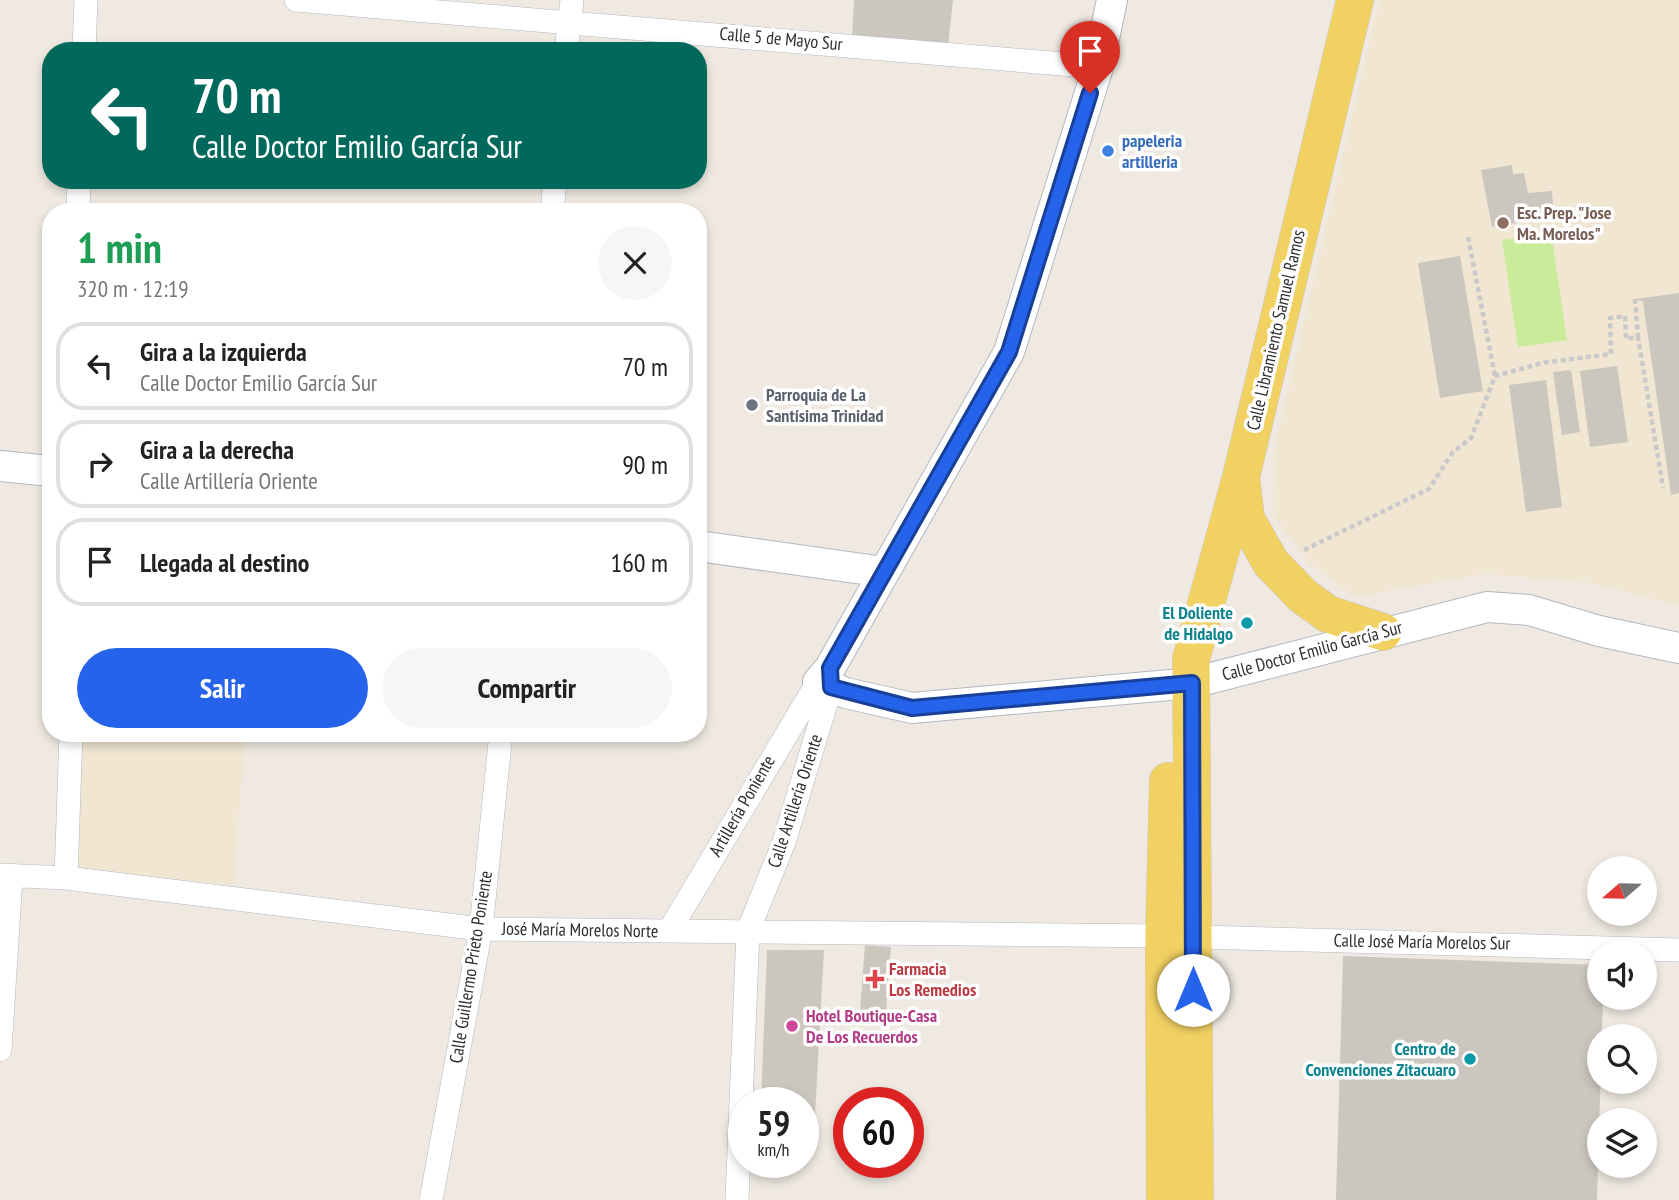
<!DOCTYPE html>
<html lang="es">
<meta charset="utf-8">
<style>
:root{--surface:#fff;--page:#f6f6f6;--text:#222;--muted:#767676;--line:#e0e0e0;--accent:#2563eb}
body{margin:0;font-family:"PT Sans Narrow",sans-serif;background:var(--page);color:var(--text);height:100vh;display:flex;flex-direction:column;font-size:26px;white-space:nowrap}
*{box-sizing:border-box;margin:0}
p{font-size:23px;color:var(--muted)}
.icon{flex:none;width:38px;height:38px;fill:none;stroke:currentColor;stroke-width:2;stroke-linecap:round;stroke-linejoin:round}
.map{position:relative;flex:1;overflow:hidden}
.panel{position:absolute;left:42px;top:203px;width:665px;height:539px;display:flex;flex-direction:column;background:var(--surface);border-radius:28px;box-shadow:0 4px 10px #0003}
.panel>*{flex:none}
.banner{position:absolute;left:42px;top:42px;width:665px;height:147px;border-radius:28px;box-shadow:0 4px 10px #0003;background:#00695c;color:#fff;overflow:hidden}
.needle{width:46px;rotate:250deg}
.fabs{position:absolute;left:1587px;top:856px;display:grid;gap:14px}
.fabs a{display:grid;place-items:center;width:70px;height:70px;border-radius:50%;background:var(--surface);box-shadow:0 4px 10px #0003;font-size:35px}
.speed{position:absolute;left:728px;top:1087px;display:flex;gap:14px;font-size:35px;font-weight:700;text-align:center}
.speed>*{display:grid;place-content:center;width:91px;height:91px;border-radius:50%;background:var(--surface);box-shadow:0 4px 10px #0003;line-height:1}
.speed small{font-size:18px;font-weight:400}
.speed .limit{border:10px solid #d22;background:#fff;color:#111}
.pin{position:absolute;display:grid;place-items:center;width:60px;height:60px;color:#fff;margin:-72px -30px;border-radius:50% 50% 50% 0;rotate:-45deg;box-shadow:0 0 7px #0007}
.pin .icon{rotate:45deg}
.me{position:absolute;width:77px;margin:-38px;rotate:0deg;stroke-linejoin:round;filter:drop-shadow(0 0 5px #0008)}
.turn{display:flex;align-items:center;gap:24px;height:147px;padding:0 35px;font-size:32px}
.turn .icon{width:91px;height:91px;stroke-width:2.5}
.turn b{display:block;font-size:49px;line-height:60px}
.round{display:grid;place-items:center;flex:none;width:74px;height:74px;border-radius:37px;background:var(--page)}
.overview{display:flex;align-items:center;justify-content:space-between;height:119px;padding:0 35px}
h1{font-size:42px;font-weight:700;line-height:52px;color:#1e9e55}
.primary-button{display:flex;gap:14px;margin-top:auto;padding:14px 35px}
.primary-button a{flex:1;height:80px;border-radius:42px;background:var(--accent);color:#fff;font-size:28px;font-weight:700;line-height:80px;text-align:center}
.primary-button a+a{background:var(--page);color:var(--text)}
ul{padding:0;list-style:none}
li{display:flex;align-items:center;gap:21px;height:88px;margin:0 14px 10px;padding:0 21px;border:4px solid var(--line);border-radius:28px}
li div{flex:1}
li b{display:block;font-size:26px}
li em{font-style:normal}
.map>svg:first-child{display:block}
</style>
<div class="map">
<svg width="1679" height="1200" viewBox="0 0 1679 1200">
<rect width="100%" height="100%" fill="#efe9e1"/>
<path fill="#f0e6d1" d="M1379 0H1679V606L1590 583 1483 574 1355 597 1309 564 1273 515 1275 446Z
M79 733H245L234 885 75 870Z"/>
<path fill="#c9ec9a" d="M1551 233 1567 340 1518 347 1502 240Z"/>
<path fill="#cbc7bf" d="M854 0H953L948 46 852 37Z
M1512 165 1513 174 1524 173 1528 193 1552 191 1554 217 1492 227 1481 170Z
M1460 256 1483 391 1440 398 1418 263Z
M1679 293V493L1671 495 1643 302 1635 299Z
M1617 366 1628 442 1590 447 1580 371Z
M1571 370 1580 432 1562 435 1553 372Z
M1546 380 1562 507 1526 512 1509 385Z
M865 945 891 947 886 1012 860 1011Z
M767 950H824L815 1115H803V1102H761Z
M1343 956 1600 965V998H1603L1597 1200H1336Z"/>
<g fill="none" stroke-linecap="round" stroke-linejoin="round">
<defs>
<path id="minor" d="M296 0 1098 67
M84 51 86 0
M566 51 572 0
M78 212 79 180
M552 212 555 180
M0 875 66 878 481 929 1164 936 1679 950
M66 878 71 733
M669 931 818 682
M0 1050 11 877
M431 1200 481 929 501 733
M737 1200 748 931 784 842 831 687"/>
<path id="tertiary" d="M1112 0 1098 67 1009 352 830 668 818 682 846 693 912 708 1192 683 1487 607 1529 610 1599 631 1679 648
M0 466 51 471
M698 546 884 572"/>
<path id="primary" d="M1242 485 1246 519 1271 563 1303 596 1328 614 1383 632
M1165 1200 1164 936 1168 781
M1195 1200 1191 659 1241 477 1355 0"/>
</defs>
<use href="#minor" stroke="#b4b7c1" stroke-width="24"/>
<use href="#tertiary" stroke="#b4b7c1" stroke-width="32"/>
<use href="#primary" stroke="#c9c9c9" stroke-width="38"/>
<path stroke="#c9c9c9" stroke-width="4.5" stroke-dasharray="5 3.5" stroke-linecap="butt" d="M1468 237 1495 376
M1635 299 1638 337
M1304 550 1429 489 1453 452 1471 438 1495 376 1542 363 1611 354 1610 318 1625 316 1626 339 1638 337 1663 488"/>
<use href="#minor" stroke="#fff" stroke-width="23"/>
<use href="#tertiary" stroke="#fff" stroke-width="30"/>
<use href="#primary" stroke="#f2d163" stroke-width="37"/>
</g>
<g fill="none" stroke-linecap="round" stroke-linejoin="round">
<defs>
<path id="route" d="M1090 93 1009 352 830 668 831 687 912 708 1192 683 1193 990"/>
</defs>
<use href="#route" stroke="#184099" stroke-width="18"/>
<use href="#route" stroke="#2563eb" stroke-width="12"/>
</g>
<circle fill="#3f7fe0" stroke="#fff" stroke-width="2.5" cx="1108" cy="151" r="7"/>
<circle fill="#8d6e63" stroke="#fff" stroke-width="2.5" cx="1503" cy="223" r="7"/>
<circle fill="#6b7280" stroke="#fff" stroke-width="2.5" cx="752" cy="405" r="7"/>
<g fill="#0f9aa8" stroke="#fff" stroke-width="2.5">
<circle cx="1247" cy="623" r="7"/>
<circle cx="1470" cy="1059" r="7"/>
</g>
<path fill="#e0444e" stroke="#fff" stroke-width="2.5" d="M871.5 968.5h7v7h7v7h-7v7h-7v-7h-7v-7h7z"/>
<circle fill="#d1479c" stroke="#fff" stroke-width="2.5" cx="792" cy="1026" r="7"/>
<g text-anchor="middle" stroke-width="7" stroke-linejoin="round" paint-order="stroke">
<g font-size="18" fill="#2e2e2e" stroke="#fff">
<text transform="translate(781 39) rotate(5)" y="6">Calle 5 de Mayo Sur</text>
<text transform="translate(1276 330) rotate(-77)" y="6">Calle Libramiento Samuel Ramos</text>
<text transform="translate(1312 651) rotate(-15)" y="6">Calle Doctor Emilio García Sur</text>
<text transform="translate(795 801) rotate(-72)" y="6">Calle Artillería Oriente</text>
<text transform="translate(742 806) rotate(-60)" y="6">Artillería Poniente</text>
<text transform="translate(580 930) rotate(1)" y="6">José María Morelos Norte</text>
<text transform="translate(1422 942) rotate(1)" y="6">Calle José María Morelos Sur</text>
<text transform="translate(471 967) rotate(-81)" y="6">Calle Guillermo Prieto Poniente</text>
</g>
<g font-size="18" font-weight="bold" fill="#366cbe" stroke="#fff" text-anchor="start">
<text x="1122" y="147">papeleria<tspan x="1122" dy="21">artilleria</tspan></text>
</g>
<g font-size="18" font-weight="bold" fill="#785e54" stroke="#fff" text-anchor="start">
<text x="1517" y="219">Esc. Prep. "Jose<tspan x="1517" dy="21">Ma. Morelos"</tspan></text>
</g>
<g font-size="18" font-weight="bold" fill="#5b616d" stroke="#fff" text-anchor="start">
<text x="766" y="401">Parroquia de La<tspan x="766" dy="21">Santísima Trinidad</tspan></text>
</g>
<g font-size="18" font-weight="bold" fill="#0d838f" stroke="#fff" text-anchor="end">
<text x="1233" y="619">El Doliente<tspan x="1233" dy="21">de Hidalgo</tspan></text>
<text x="1456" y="1055">Centro de<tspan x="1456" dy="21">Convenciones Zitacuaro</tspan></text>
</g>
<g font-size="18" font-weight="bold" fill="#be3a42" stroke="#fff" text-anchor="start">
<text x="889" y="975">Farmacia<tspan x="889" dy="21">Los Remedios</tspan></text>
</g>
<g font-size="18" font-weight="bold" fill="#b23c85" stroke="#fff" text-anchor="start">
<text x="806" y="1022">Hotel Boutique-Casa<tspan x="806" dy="21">De Los Recuerdos</tspan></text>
</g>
</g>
</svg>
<div class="fabs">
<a><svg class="needle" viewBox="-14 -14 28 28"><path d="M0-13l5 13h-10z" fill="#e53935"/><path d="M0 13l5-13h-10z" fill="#767676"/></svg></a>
<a><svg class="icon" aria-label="sound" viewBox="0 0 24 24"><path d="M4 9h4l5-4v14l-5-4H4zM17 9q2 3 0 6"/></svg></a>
<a><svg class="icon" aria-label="search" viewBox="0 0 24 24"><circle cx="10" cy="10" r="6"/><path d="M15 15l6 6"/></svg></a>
<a><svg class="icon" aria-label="layers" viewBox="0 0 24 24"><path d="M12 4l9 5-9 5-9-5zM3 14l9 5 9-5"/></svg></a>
</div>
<div class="speed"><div>59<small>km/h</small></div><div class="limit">60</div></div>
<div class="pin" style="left:1090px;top:93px;background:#d93025"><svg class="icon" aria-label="arrive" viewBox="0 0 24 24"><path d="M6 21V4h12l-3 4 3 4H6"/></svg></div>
<svg class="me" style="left:1193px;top:990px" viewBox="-20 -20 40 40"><circle r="19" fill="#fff"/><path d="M0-13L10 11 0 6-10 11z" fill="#2563eb"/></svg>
<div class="banner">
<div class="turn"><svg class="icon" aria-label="left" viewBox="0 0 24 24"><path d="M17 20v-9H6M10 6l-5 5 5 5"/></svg><div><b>70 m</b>Calle Doctor Emilio García Sur</div></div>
</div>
<section class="panel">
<div class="overview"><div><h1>1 min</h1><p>320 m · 12:19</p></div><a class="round"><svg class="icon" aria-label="close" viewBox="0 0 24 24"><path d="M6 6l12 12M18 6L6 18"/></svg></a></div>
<ul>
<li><svg class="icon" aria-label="left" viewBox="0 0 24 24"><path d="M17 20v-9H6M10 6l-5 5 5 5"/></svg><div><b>Gira a la izquierda</b><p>Calle Doctor Emilio García Sur</p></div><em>70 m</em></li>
<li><svg class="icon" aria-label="right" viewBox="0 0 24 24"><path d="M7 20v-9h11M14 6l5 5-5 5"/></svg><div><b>Gira a la derecha</b><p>Calle Artillería Oriente</p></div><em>90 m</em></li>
<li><svg class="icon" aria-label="arrive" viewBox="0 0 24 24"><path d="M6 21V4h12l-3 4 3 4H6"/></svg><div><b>Llegada al destino</b></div><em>160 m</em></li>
</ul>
<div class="primary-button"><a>Salir</a><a>Compartir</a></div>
</section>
</div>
